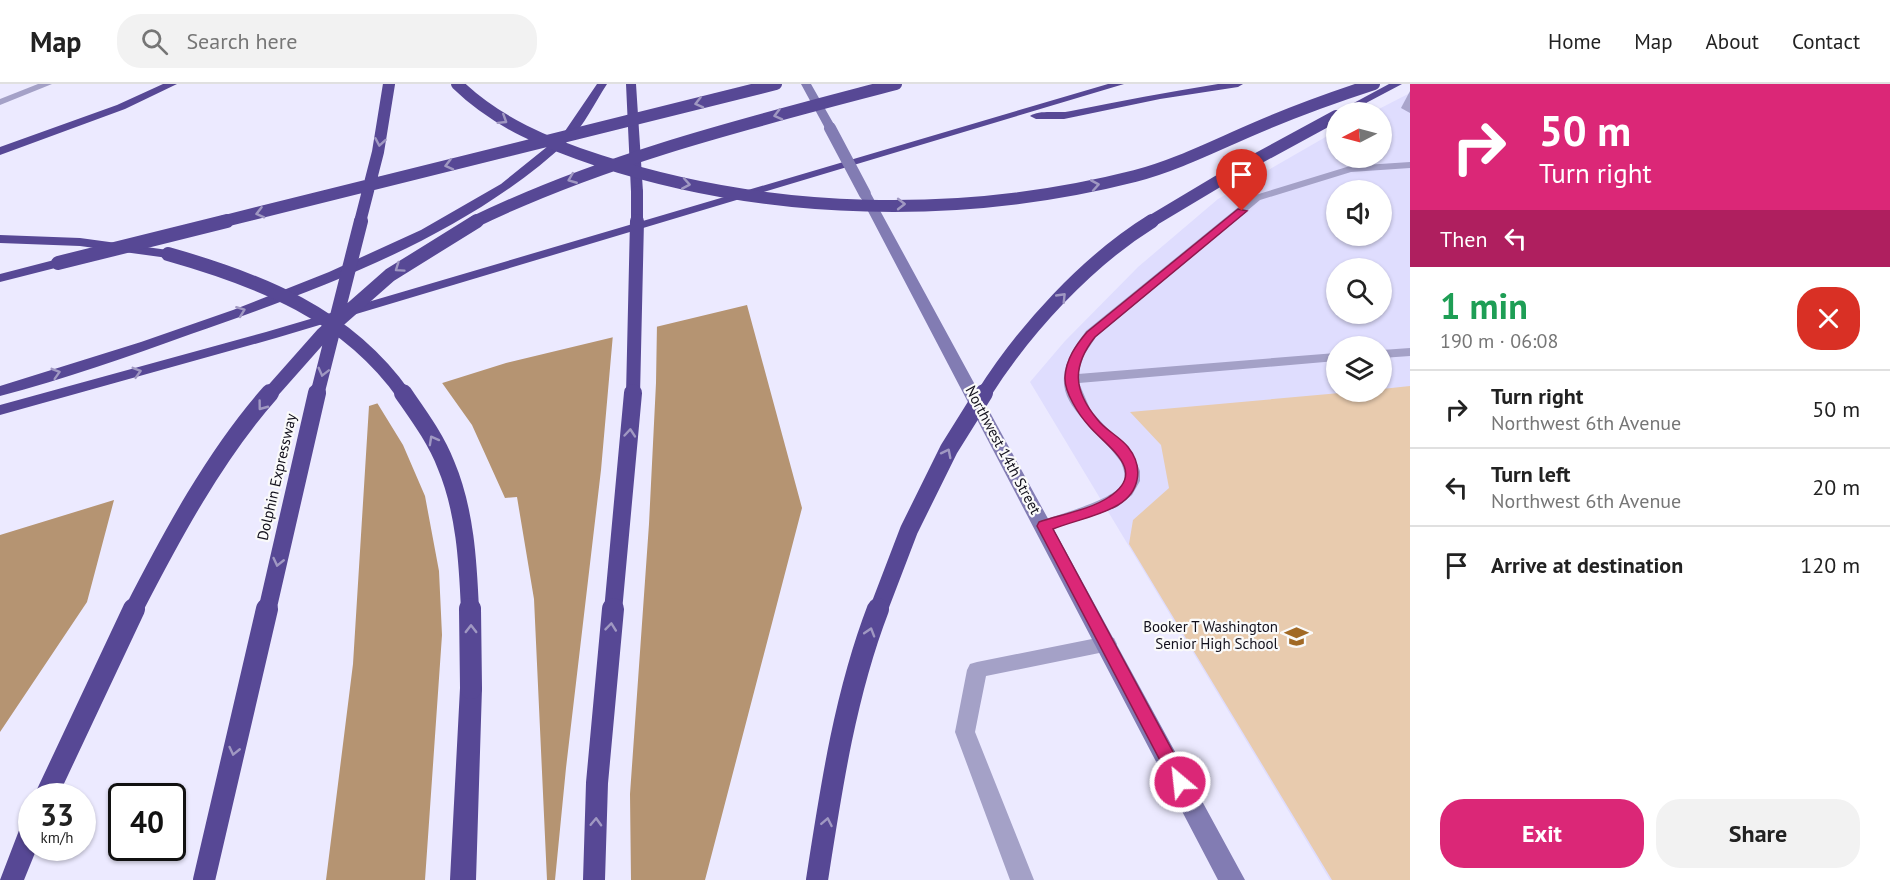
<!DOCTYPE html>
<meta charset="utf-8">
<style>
:root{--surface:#fff;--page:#f2f2f2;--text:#222;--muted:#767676;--line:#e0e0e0;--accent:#db2777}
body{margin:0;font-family:"PT Sans",sans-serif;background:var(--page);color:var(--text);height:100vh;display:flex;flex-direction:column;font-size:22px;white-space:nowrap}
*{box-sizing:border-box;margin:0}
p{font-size:20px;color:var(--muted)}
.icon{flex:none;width:33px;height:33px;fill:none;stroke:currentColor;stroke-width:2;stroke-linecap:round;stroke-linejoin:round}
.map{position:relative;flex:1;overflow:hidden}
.drawer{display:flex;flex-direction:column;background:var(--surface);width:480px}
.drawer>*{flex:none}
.top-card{background:#db2777;color:#fff;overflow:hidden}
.needle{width:39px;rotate:264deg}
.buttons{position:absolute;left:1326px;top:18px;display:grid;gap:12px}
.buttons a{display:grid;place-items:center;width:66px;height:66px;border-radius:50%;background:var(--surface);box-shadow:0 2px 4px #0004;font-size:30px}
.speed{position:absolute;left:18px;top:699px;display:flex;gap:12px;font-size:30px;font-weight:700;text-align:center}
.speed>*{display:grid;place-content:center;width:78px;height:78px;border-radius:50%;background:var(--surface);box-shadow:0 2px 4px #0004;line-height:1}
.speed small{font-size:15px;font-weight:400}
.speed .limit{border:3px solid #111;border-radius:9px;background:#fff;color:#111}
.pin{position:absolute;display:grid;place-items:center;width:51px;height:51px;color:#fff;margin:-62px -26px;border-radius:50% 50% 50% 0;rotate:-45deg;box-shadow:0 0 6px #0007}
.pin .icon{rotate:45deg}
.me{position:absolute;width:66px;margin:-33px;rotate:332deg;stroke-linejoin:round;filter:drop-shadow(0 0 4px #0008)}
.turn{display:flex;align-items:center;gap:21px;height:126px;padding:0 30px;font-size:27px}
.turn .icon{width:78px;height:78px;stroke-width:2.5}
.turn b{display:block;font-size:42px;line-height:51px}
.then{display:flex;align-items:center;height:57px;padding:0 30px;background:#0003;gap:12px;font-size:22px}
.round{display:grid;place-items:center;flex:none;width:63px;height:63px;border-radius:24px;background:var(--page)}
.overview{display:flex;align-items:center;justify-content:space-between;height:102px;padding:0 30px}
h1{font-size:36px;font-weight:800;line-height:45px;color:#1e9e55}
.cta{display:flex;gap:12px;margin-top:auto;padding:12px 30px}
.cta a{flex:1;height:69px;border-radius:24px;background:var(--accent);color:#fff;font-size:24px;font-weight:800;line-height:69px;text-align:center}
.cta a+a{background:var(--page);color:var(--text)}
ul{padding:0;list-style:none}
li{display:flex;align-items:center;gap:18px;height:78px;padding:0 30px;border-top:2px solid var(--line)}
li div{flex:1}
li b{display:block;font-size:22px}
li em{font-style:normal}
header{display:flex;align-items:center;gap:36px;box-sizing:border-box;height:84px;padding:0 30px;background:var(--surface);border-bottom:2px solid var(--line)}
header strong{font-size:28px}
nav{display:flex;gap:33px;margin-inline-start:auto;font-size:21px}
.search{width:420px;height:54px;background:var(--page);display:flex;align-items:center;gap:15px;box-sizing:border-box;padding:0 21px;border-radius:24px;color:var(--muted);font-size:22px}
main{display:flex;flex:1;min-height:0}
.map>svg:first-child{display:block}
</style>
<header>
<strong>Map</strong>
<div class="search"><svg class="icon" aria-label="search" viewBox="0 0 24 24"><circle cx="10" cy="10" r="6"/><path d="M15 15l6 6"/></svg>Search here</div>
<nav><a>Home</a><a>Map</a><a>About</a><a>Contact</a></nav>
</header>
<main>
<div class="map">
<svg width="1410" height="796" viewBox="0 0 1410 796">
<rect width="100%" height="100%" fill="#eceaff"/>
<path fill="#dfddfe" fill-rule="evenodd" d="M1410 9V796H1330L1030 298 1065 257 1138 183 1218 115 1336 47V74H1382V28H1373ZM1336 106H1382V152H1336ZM1336 184H1382V230H1336ZM1336 262H1382V308H1336Z"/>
<path fill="#e8cbae" d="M1410 302V796H1332L1129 460 1133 436 1169 404 1161 361 1130 328 1351 308H1382V305Z"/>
<path fill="#b59472" d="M747 221 802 424 705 796H326L353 580 369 322 506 279Z
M114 416 87 518 0 648V451Z"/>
<path fill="#eceaff" d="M657 239 656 299 649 440 630 710 631 796H555L566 684 601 386 613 250Z
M440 296 472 341 505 414 517 413 534 515 547 796H425L442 551 439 487 425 412 403 361 376 317Z"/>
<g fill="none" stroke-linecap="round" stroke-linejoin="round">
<path fill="#a4a1c7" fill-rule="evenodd" d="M1410 78V84L1351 88 1260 116 1096 253 1084 271 1078 290 1336 269V277L1079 299 1091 327 1134 373 1140 387V397L1132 411 1117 423 1050 446 1044 448 1038 446 1035 442 1038 438C1056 431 1119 415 1124 397 1126 390 1123 384 1121 378 1085 328 1034 314 1086 247L1252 112 1350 82Z
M1410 264V272L1382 274V266Z
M1107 552 1114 554 1117 560 1114 566 986 592 975 648 1034 796H1010L955 648 967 586 970 580 977 578Z"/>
<path fill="#a4a1c7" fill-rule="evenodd" d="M38 0H52L0 21V15Z"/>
<path fill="#827cb3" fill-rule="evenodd" d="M801 0H811L836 44 834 46H826Z
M865 106 871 110 1245 796H1218L859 110Z"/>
<path fill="#574895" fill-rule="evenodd" d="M163 0H177L125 25 0 71V63L117 21Z
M597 0H607C595 18 584 42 569 56 467 152 320 205 191 250 128 273 64 295 0 312V302L141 258 233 226 329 188 421 146 501 100 563 50Z
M626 0H636L643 108 637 112 631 108Z
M1108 0H1124L276 254 0 331V321L266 248Z
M1218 0H1243L1238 3 1160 15 1064 35H1036L1030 32C1040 25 1059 30 1071 27 1120 17 1168 8 1218 0Z
M1389 0H1402L1349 28H1337Z
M0 151 80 154 168 166 175 170 168 174 80 162 0 159Z
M58 175 63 176 65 179 63 182 0 198V190Z
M471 595 479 597 482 604 476 796H450L460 604 463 597Z
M32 733V764H37L24 796H0L23 736Z"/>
<path stroke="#827cb3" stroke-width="12" d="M830 44 865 110"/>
<path stroke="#574895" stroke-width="12" d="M457 0C497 39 548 60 600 77 770 132 962 136 1135 92 1177 81 1216 61 1256 44 1295 27 1334 13 1374 0
M637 108V138
M221 138 776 0
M360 138 378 68 389 0
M474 138C608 73 752 38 896 0
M1150 138 1242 83 1336 32"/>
<path stroke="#574895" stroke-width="14" d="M168 170C260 196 347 230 404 311
M58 179 227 137
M269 311 323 250 390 191 477 137
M317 311 361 137
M633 311 637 137
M983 311C1024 246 1086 178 1152 137"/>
<path stroke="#574895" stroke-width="18" d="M403 309C419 332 436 355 446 381 465 426 468 478 470 527
M133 527C171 453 215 371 270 309
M267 527 317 309
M613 527 633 309
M878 527 909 446 949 365 984 309"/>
<path stroke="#574895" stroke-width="22" d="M470 525 471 604
M46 712 134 525
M204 796 267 525
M594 796 597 699 613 525
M817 796C831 705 845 611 878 525"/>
</g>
<path fill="#a9a5cb" d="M1410 7V29L1401 24Z"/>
<defs><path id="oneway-chevron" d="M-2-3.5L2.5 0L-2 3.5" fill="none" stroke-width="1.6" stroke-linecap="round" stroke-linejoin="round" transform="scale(1.5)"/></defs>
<g stroke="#a098c2">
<use href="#oneway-chevron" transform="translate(699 19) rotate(166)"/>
<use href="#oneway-chevron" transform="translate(778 31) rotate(165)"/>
<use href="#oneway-chevron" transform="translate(503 36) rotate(32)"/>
<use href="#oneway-chevron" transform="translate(380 58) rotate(100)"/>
<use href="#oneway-chevron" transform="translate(449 81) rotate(166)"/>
<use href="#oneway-chevron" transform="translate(572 95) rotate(158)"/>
<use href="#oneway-chevron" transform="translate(686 100) rotate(10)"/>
<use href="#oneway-chevron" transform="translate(1095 101) rotate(-10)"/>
<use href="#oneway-chevron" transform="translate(901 120)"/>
<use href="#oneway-chevron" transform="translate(260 129) rotate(166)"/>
<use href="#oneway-chevron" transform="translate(399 184) rotate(145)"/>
<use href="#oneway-chevron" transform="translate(1062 213) rotate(-46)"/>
<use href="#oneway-chevron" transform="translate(241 227) rotate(-21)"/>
<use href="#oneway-chevron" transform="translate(137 288) rotate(-16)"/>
<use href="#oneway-chevron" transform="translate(323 288) rotate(104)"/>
<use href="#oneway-chevron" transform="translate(56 289) rotate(-17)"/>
<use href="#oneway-chevron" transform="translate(262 322) rotate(127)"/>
<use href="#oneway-chevron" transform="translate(630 349) rotate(-85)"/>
<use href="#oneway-chevron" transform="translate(433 356) rotate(-119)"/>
<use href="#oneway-chevron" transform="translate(947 369) rotate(-63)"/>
<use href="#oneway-chevron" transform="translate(278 478) rotate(103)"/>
<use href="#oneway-chevron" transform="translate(611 543) rotate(-84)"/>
<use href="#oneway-chevron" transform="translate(471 545) rotate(-90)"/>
<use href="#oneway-chevron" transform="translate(870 548) rotate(-73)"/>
<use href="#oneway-chevron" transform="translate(234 667) rotate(103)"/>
<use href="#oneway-chevron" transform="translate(596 738) rotate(-88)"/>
<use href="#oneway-chevron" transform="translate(827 738) rotate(-79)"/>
</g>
<path fill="#db2777" stroke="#8e194d" stroke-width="1.5" d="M1238 125 1247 127 1095 253C1072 282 1073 306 1097 335 1105 346 1119 352 1128 363 1144 383 1140 408 1118 421 1100 432 1073 437 1053 445L1186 692 1189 698 1186 703 1180 706 1174 703 1037 442 1039 438C1060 431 1092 425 1109 413 1149 387 1107 363 1089 342 1079 331 1064 308 1065 293 1066 275 1076 261 1087 248Z"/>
<defs>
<symbol id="school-bare" viewBox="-9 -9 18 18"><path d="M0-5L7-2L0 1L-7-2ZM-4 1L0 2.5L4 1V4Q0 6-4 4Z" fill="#a16925" stroke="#fafafa" stroke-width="2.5" paint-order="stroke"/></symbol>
</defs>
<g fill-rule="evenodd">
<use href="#school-bare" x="1280" y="536" width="33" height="33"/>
</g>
<g text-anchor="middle" stroke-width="4.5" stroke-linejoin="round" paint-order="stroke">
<g font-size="15" fill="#12101c" stroke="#fafafa">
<text transform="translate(1003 366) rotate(62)" y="5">Northwest 14th Street</text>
<text transform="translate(277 393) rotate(-77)" y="5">Dolphin Expressway</text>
</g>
<g font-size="15" fill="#12101c" stroke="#fafafa" text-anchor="end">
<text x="1278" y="548">Booker T Washington<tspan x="1278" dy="17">Senior High School</tspan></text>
</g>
</g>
</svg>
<div class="buttons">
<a><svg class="needle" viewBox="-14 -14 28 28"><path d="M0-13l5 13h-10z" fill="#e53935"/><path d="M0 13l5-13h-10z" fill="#767676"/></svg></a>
<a><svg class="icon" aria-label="sound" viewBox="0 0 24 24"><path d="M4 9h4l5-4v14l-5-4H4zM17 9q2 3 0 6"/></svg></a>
<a><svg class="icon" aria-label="search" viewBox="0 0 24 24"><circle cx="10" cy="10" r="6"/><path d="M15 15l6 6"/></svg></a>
<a><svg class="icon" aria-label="layers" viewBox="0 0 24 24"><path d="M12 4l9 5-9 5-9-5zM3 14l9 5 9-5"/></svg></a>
</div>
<div class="speed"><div>33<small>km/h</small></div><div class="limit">40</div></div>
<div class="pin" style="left:1242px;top:127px;background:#d93025"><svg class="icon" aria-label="arrive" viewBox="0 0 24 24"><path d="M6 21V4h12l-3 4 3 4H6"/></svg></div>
<svg class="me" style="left:1180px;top:698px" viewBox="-20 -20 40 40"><circle r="17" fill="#db2777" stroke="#fff" stroke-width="3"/><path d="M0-11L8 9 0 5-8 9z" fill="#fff"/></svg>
</div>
<section class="drawer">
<div class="top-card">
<div class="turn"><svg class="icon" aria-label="right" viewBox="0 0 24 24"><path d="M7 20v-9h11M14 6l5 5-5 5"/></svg><div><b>50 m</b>Turn right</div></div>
<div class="then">Then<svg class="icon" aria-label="left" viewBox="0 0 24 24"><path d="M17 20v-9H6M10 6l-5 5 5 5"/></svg></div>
</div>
<div class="overview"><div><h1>1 min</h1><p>190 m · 06:08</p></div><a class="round" style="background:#d93025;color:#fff"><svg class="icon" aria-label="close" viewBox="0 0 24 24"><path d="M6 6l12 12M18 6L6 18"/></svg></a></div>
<ul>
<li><svg class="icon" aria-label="right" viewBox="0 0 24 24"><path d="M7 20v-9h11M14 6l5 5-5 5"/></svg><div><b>Turn right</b><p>Northwest 6th Avenue</p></div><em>50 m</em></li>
<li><svg class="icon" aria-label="left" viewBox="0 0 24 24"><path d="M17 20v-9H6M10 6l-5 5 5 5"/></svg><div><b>Turn left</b><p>Northwest 6th Avenue</p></div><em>20 m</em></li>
<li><svg class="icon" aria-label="arrive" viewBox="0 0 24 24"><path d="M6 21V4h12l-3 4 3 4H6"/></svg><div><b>Arrive at destination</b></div><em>120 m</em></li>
</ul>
<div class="cta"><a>Exit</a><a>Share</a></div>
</section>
</main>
